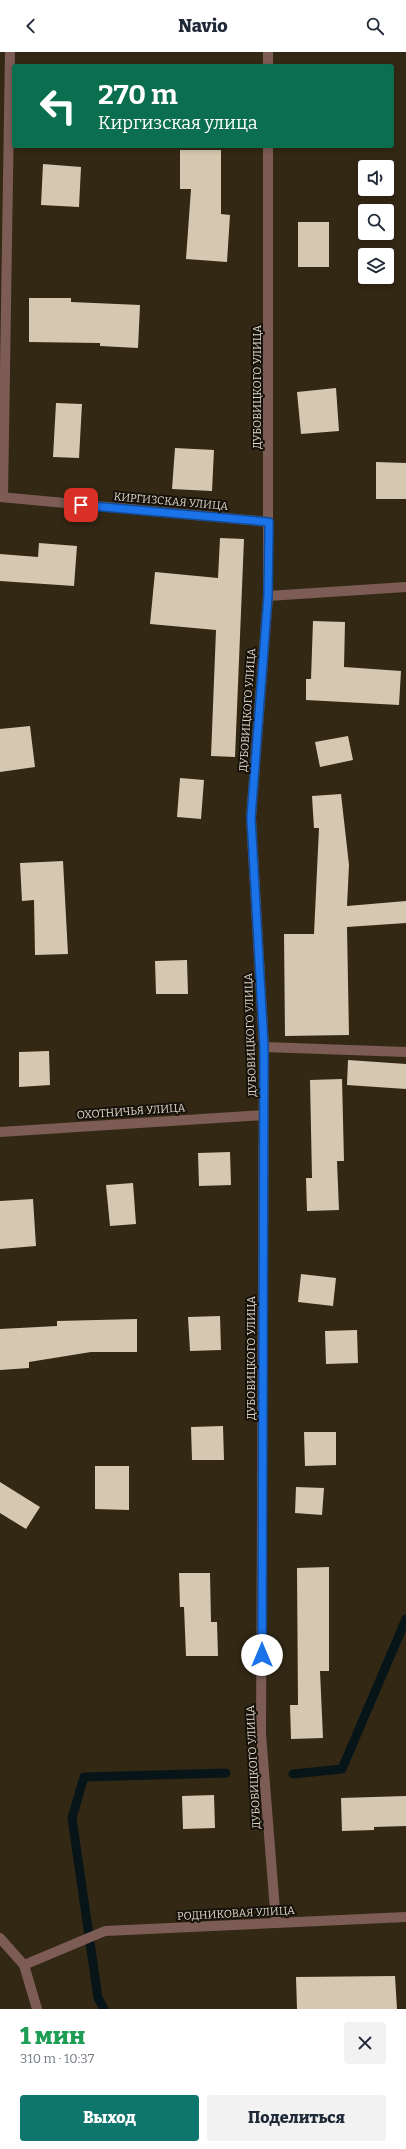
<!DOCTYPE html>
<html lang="ru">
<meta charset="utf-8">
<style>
:root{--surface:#fff;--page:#f2f2f3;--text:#1f2937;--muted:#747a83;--accent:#0f766e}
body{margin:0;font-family:Bitter,serif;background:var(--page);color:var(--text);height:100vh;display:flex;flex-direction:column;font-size:15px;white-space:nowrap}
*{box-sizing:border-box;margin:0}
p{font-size:13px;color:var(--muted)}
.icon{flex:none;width:22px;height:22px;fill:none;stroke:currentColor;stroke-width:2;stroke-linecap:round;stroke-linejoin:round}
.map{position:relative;height:1957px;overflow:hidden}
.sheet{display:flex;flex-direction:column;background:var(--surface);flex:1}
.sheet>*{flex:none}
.hud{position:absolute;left:12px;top:12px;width:382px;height:84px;border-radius:4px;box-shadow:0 2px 6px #0003;background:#0b6e4f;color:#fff;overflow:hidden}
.controls{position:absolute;left:358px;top:108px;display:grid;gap:8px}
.controls a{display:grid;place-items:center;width:36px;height:36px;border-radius:4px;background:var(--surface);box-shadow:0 2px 6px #0003;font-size:20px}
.pin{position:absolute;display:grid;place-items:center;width:34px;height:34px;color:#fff;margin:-17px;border-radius:8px;box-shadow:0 2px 6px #0006}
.me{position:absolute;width:44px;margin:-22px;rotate:0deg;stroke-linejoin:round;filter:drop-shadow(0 0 3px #0008)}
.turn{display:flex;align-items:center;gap:14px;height:84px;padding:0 20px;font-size:18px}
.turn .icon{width:52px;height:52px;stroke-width:2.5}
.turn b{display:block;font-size:28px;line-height:34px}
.round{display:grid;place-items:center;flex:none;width:42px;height:42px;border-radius:4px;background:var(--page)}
.overview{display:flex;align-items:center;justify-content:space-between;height:68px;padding:0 20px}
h1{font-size:24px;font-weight:800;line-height:30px;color:#1e9e55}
.cta{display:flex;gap:8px;margin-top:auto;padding:8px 20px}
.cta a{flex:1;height:46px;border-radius:4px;background:var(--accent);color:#fff;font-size:16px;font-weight:800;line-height:46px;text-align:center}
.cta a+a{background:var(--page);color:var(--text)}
header{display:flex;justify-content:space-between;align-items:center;height:52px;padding:0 20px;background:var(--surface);font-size:18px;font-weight:800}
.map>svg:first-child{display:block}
</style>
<header><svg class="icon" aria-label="back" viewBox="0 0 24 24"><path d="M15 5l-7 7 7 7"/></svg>Navio<svg class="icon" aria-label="search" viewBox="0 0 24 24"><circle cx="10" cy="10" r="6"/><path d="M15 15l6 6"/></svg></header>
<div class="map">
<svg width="406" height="1957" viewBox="0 0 406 1957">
<rect width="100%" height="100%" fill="#332814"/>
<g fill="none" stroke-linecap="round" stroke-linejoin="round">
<path stroke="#081518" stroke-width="9" d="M293 1722 342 1717 406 1567
M104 1957 98 1946 72 1766 84 1725 226 1721"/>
</g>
<path fill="#d6c8b0" d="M180 98H221V162L230 163 227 210 186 207 191 137H180Z
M43 112 81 115 79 155 41 153Z
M298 170H329V215H298Z
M29 246H71V250L140 253 138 296 100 294V291L29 290Z
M336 336 339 379 301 382 297 340Z
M56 351 82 352 79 406 53 405Z
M175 396 214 398 212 439 172 437Z
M376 410 406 411V447H376Z
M220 486 244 487 235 705 211 704 216 578 150 572 155 520 218 526Z
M39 491 77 494 74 534 0 529V502L38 505Z
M313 569 345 570 344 615 401 619 399 653 306 648V627H311Z
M30 674 35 715 0 720V677Z
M348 684 353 708 320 715 315 690Z
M180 726 204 728 201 767 177 765Z
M341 742 349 813 347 854 406 849V871L347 875 349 983 285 984 284 882H314L319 776H314L312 744Z
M63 809 68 902 35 903 34 848 22 849 20 811Z
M187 908 188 942H156L155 909Z
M49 999 50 1033 19 1035V1000Z
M348 1008 406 1012V1037L347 1033Z
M342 1027 344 1109H337L339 1158 307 1159 306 1126H312L310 1028Z
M230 1100 231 1133 199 1134 198 1101Z
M133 1131 136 1172 110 1174 106 1133Z
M33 1147 36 1194 0 1197V1149Z
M301 1222 336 1226 333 1254 298 1250Z
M220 1264 221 1298 190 1299 188 1265Z
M137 1267V1300H91L29 1310V1316L0 1318V1277L57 1274V1269Z
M357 1278 358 1311 326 1312 325 1279Z
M223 1374 224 1408H192L191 1375Z
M304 1380H336V1413L305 1414Z
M95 1414H129V1458L95 1457Z
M0 1430 40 1455 26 1477 0 1461Z
M296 1435 324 1436 322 1463 295 1461Z
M329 1515V1619H320L323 1686 291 1687 290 1653H298L297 1516Z
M179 1521H210L211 1570H217L218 1604H186L184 1555H180Z
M214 1743 215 1776 183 1777 182 1744Z
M406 1744V1774L374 1775V1778L342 1779 341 1746Z
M395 1924 397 1957H297L296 1925Z"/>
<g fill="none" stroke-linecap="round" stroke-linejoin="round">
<path stroke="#7c5c55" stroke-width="10" d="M268 0V14
M268 94V544L251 766 264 995 261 1682 276 1871
M0 445 269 470
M3 445 10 0
M268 544 406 535
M264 995 406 1000
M0 1080 264 1063
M0 1886 24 1913 37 1957
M24 1913 105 1879 406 1865"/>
</g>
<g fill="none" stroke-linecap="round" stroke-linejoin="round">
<defs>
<path id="route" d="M81 453 269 470 268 544 251 766 264 995 262 1603"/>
</defs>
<use href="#route" stroke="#114b97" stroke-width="10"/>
<use href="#route" stroke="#1a73e8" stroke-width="7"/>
</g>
<g text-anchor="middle" stroke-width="4" stroke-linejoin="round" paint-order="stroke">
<g font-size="11" fill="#dfd8cc" stroke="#161109">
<text transform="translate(257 335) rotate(-90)" y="4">ДУБОВИЦКОГО УЛИЦА</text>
<text transform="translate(171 449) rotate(5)" y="4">КИРГИЗСКАЯ УЛИЦА</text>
<text transform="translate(247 658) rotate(-86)" y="4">ДУБОВИЦКОГО УЛИЦА</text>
<text transform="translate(250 983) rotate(-92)" y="4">ДУБОВИЦКОГО УЛИЦА</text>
<text transform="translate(131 1059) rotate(-4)" y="4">ОХОТНИЧЬЯ УЛИЦА</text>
<text transform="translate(251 1306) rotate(-90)" y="4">ДУБОВИЦКОГО УЛИЦА</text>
<text transform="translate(253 1715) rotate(-93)" y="4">ДУБОВИЦКОГО УЛИЦА</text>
<text transform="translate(236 1861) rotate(-3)" y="4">РОДНИКОВАЯ УЛИЦА</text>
</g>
</g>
</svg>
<div class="controls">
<a><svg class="icon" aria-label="sound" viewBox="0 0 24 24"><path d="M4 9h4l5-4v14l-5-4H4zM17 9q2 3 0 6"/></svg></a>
<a><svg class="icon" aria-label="search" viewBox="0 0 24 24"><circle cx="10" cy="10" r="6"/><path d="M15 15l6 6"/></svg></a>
<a><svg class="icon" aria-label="layers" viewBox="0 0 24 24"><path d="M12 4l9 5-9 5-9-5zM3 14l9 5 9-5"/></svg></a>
</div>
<div class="pin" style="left:81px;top:453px;background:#d93025"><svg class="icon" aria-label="arrive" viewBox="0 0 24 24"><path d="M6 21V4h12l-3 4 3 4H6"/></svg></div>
<svg class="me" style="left:262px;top:1603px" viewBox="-20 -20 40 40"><circle r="19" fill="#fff"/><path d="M0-13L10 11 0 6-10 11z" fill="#1a73e8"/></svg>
<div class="hud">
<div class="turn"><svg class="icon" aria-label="left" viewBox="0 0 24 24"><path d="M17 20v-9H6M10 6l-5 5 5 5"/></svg><div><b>270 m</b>Киргизская улица</div></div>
</div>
</div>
<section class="sheet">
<div class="overview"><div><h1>1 мин</h1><p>310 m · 10:37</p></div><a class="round"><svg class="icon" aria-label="close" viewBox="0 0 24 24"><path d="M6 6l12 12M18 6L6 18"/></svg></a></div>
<div class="cta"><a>Выход</a><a>Поделиться</a></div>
</section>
